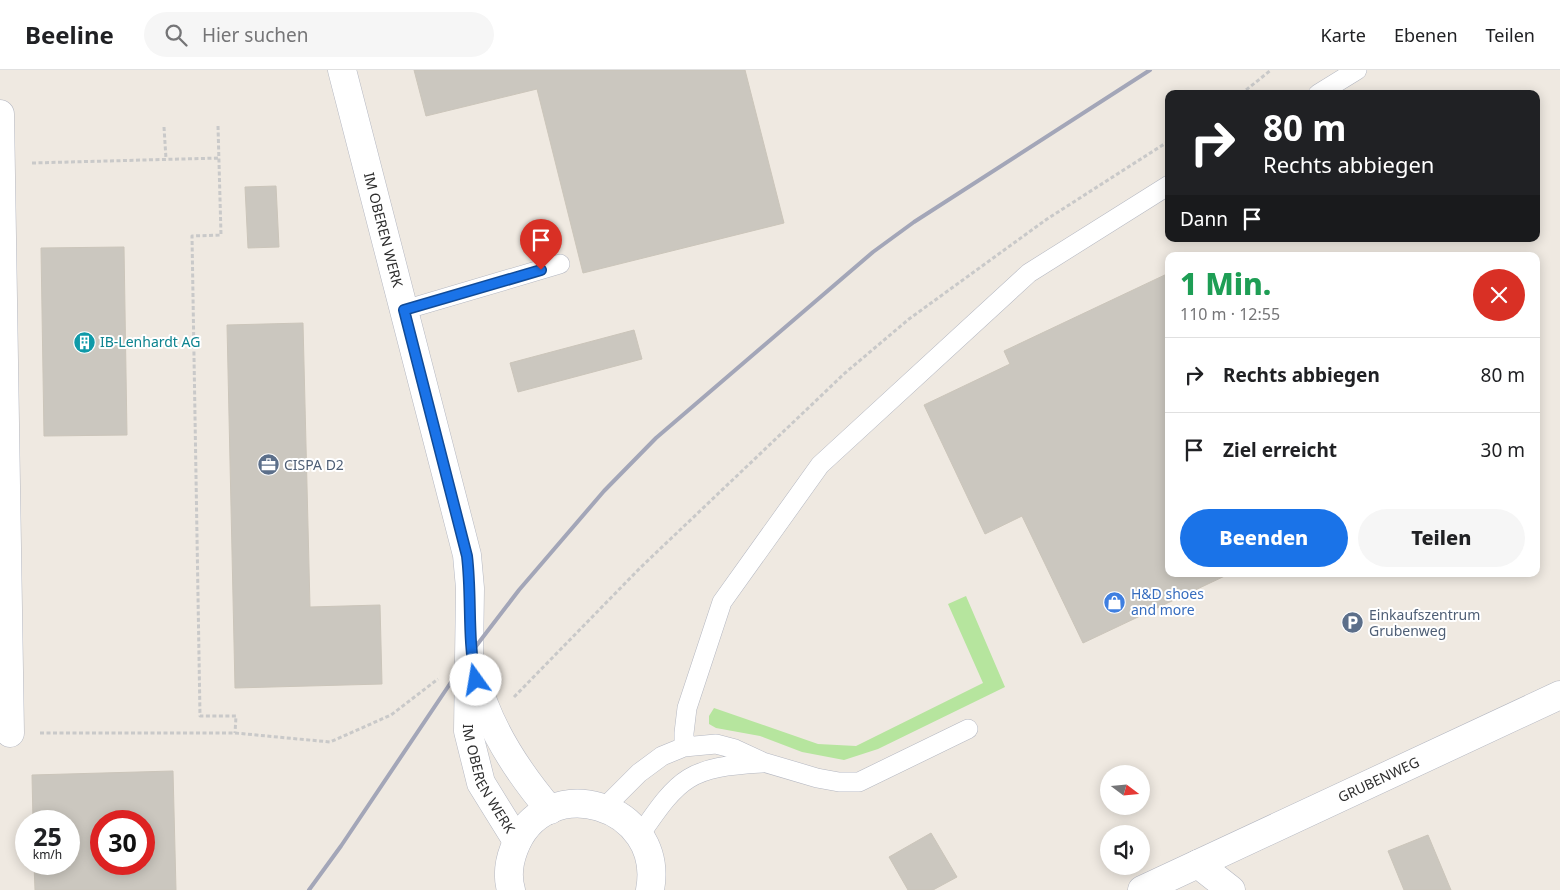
<!DOCTYPE html>
<html lang="de">
<meta charset="utf-8">
<style>
:root{--surface:#fff;--page:#f6f6f6;--text:#202124;--muted:#757577;--line:#e0e0e0;--accent:#1a73e8}
body{margin:0;font-family:"Noto Sans",sans-serif;background:var(--page);color:var(--text);height:100vh;display:flex;flex-direction:column;font-size:19px;white-space:nowrap}
*{box-sizing:border-box;margin:0}
p{font-size:16px;color:var(--muted)}
.icon{flex:none;width:28px;height:28px;fill:none;stroke:currentColor;stroke-width:2;stroke-linecap:round;stroke-linejoin:round}
.map{position:relative;flex:1;overflow:hidden}
.drawer{position:absolute;left:1165px;top:182px;width:375px;height:325px;display:flex;flex-direction:column;background:var(--surface);border-radius:10px;box-shadow:0 2px 12px #0003}
.drawer>*{flex:none}
.hud{position:absolute;left:1165px;top:20px;width:375px;height:152px;border-radius:10px;box-shadow:0 2px 12px #0003;background:#202124;color:#fff;overflow:hidden}
.needle{width:32px;rotate:106deg}
.controls{position:absolute;left:1100px;top:695px;display:grid;gap:10px}
.controls a{display:grid;place-items:center;width:50px;height:50px;border-radius:50%;background:var(--surface);box-shadow:0 2px 12px #0003;font-size:25px}
.speed{position:absolute;left:15px;top:740px;display:flex;gap:10px;font-size:25px;font-weight:700;text-align:center}
.speed>*{display:grid;place-content:center;width:65px;height:65px;border-radius:50%;background:var(--surface);box-shadow:0 2px 12px #0003;line-height:1}
.speed small{font-size:12px;font-weight:400}
.speed .limit{border:8px solid #d22;background:#fff;color:#111}
.pin{position:absolute;display:grid;place-items:center;width:42px;height:42px;color:#fff;margin:-51px -21px;border-radius:50% 50% 50% 0;rotate:-45deg;box-shadow:0 0 5px #0007}
.pin .icon{rotate:45deg}
.me{position:absolute;width:55px;margin:-28px;rotate:347deg;stroke-linejoin:round;filter:drop-shadow(0 0 4px #0008)}
.turn{display:flex;align-items:center;gap:18px;height:105px;padding:0 15px;font-size:22px}
.turn .icon{width:65px;height:65px;stroke-width:2.5}
.turn b{display:block;font-size:35px;line-height:42px}
.then{display:flex;align-items:center;height:48px;padding:0 15px;background:#0003;gap:10px;font-size:19px}
.round{display:grid;place-items:center;flex:none;width:52px;height:52px;border-radius:26px;background:var(--page)}
.headline{display:flex;align-items:center;justify-content:space-between;height:85px;padding:0 15px}
h1{font-size:30px;font-weight:800;line-height:38px;color:#1e9e55}
.cta{display:flex;gap:10px;margin-top:auto;padding:10px 15px}
.cta a{flex:1;height:58px;border-radius:30px;background:var(--accent);color:#fff;font-size:20px;font-weight:800;line-height:58px;text-align:center}
.cta a+a{background:var(--page);color:var(--text)}
ul{padding:0;list-style:none}
li{display:flex;align-items:center;gap:15px;height:75px;padding:0 15px;border-top:1px solid var(--line)}
li div{flex:1}
li b{display:block;font-size:19px}
li em{font-style:normal}
header{display:flex;align-items:center;gap:30px;box-sizing:border-box;height:70px;padding:0 25px;background:var(--surface);border-bottom:1px solid var(--line)}
header strong{font-size:24px}
nav{display:flex;gap:28px;margin-inline-start:auto;font-size:18px}
.search{width:350px;height:45px;background:var(--page);display:flex;align-items:center;gap:12px;box-sizing:border-box;padding:0 18px;border-radius:28px;color:var(--muted);font-size:19px}
.map>svg:first-child{display:block}
</style>
<header>
<strong>Beeline</strong>
<div class="search"><svg class="icon" aria-label="search" viewBox="0 0 24 24"><circle cx="10" cy="10" r="6"/><path d="M15 15l6 6"/></svg>Hier suchen</div>
<nav><a>Karte</a><a>Ebenen</a><a>Teilen</a></nav>
</header>
<div class="map">
<svg width="1560" height="820" viewBox="0 0 1560 820">
<rect width="100%" height="100%" fill="#efe9e1"/>
<path fill="#b6e59e" d="M966 526 1005 617 878 679 844 690 802 682 760 666 716 658 709 654V646L714 638 818 674 856 676 983 613 948 534Z"/>
<path fill="#cbc7bf" stroke="#cbc5ba" fill-rule="evenodd" d="M414 0H745L784 153 583 203 537 19 426 46Z
M276 116 279 177 248 178 245 117Z
M124 177 127 365 44 366 41 178Z
M1169 203V504H1229L1083 573 1022 446 985 464 924 335 1010 294 1004 281Z
M303 253 310 537 380 535 382 614 235 618 227 255Z
M634 260 642 289 518 322 510 293Z
M173 701 176 820H35L34 794H69V751H33L32 705ZM101 751H144V794H101Z
M931 763 957 807 933 820H908L889 787Z
M1428 765 1451 820H1404L1388 781Z"/>
<g fill="none" stroke-linecap="round" stroke-linejoin="round">
<defs>
<path id="service" d="M1318 24 1357 0
M404 240 560 194
M684 677V663L687 638 722 532 820 395 1029 203 1169 115
M605 737 639 703 662 686 684 677 716 674 735 679 763 692 817 708 839 712H859L968 659
M640 765C680 706 690 697 762 693"/>
<g id="minor">
<path id="s1" d="M342 0 467 485 470 518 468 661 481 713 517 771"/>
<path d="M0 44 10 663"/>
<path d="M475 605C487 656 517 701 550 740"/>
<path d="M1198 794 1231 820"/>
</g>
<g id="tertiary">
<path d="M511 820C507 806 509 792 514 779 544 698 666 734 650 820"/>
<path id="s2" d="M1142 820 1560 625"/>
</g>
</defs>
<use href="#service" stroke="#b4b7c1" stroke-width="20"/>
<use href="#minor" stroke="#b4b7c1" stroke-width="29"/>
<use href="#tertiary" stroke="#b4b7c1" stroke-width="29"/>
<path stroke="#c9c9c9" stroke-width="3" stroke-dasharray="4 2.5" stroke-linecap="butt" d="M1241 24 1271 0
M218 56 221 165 192 166 200 646H236L235 663
M164 57 166 89
M32 93 219 88
M514 627 640 498 845 303 909 249 1047 149 1169 71
M40 663H235L330 672 391 645 438 609"/>
<use href="#service" stroke="#fff" stroke-width="19"/>
<use href="#minor" stroke="#fff" stroke-width="28"/>
<use href="#tertiary" stroke="#fff" stroke-width="28"/>
<path stroke="#a3a6b8" stroke-width="4" d="M309 820 341 776 470 584 519 520 604 421 656 368 873 182 914 152 1150 0"/>
</g>
<g fill="none" stroke-linecap="round" stroke-linejoin="round">
<defs>
<path id="route" d="M476 610C467 569 472 527 467 486L404 240 541 200"/>
</defs>
<use href="#route" stroke="#114b97" stroke-width="12"/>
<use href="#route" stroke="#1a73e8" stroke-width="9"/>
</g>
<defs>
<symbol id="building-disc" viewBox="-11 -11 22 22"><circle r="9.5" fill="#0f9aa8" stroke="#fff"/><path d="M-4-6H4V6H1V3H-1V6H-4ZM-2.5-4.3h1.7v1.8h-1.7ZM.8-4.3h1.7v1.8H.8ZM-2.5-1h1.7V.8h-1.7ZM.8-1h1.7V.8H.8Z" fill="#fff"/></symbol>
<symbol id="office-disc" viewBox="-11 -11 22 22"><circle r="9.5" fill="#5c6f8a" stroke="#fff"/><path d="M-6-3h4V-5.5h4V-3h4V5H-6ZM-1-4.5V-3h2v-1.5ZM-6 0V1H6V0Z" fill="#fff"/></symbol>
<symbol id="shop-disc" viewBox="-11 -11 22 22"><circle r="9.5" fill="#3f7fe0" stroke="#fff"/><path d="M-5-2.5h2.3a2.7 3.5 0 0 1 5.4 0H5L5.5 6h-11ZM-1.5-2.5h3a1.5 2.3 0 0 0-3 0Z" fill="#fff"/></symbol>
<symbol id="parking-disc" viewBox="-11 -11 22 22"><circle r="9.5" fill="#5c6f8a" stroke="#fff"/><path d="M-3.5-5.5H1a3.5 3.5 0 0 1 0 7H-1V5.5H-3.5ZM-1-3.4V-.6H.8a1.4 1.4 0 0 0 0-2.8Z" fill="#fff"/></symbol>
</defs>
<g fill-rule="evenodd">
<use href="#building-disc" x="72" y="260" width="25" height="25"/>
<use href="#office-disc" x="256" y="382" width="25" height="25"/>
<use href="#shop-disc" x="1102" y="520" width="25" height="25"/>
<use href="#parking-disc" x="1340" y="540" width="25" height="25"/>
</g>
<g text-anchor="middle" stroke-width="4" stroke-linejoin="round" paint-order="stroke">
<g font-size="14" fill="#2e2e2e" stroke="#fff">
<text dy="5" stroke="none"><textPath href="#s1" startOffset="165">IM OBEREN WERK</textPath></text>
<text dy="5" stroke="none"><textPath href="#s1" startOffset="729">IM OBEREN WERK</textPath></text>
<text dy="5" stroke="none"><textPath href="#s2" startOffset="261">GRUBENWEG</textPath></text>
</g>
<g font-size="14" fill="#0d838f" stroke="#fff" text-anchor="start">
<text x="100" y="277">IB-Lenhardt AG</text>
</g>
<g font-size="14" fill="#4e5e75" stroke="#fff" text-anchor="start">
<text x="284" y="400">CISPA D2</text>
<text x="1369" y="550">Einkaufszentrum<tspan x="1369" dy="16">Grubenweg</tspan></text>
</g>
<g font-size="14" fill="#366cbe" stroke="#fff" text-anchor="start">
<text x="1131" y="529">H&amp;D shoes<tspan x="1131" dy="16">and more</tspan></text>
</g>
</g>
</svg>
<div class="controls">
<a><svg class="needle" viewBox="-14 -14 28 28"><path d="M0-13l5 13h-10z" fill="#e53935"/><path d="M0 13l5-13h-10z" fill="#757577"/></svg></a>
<a><svg class="icon" aria-label="sound" viewBox="0 0 24 24"><path d="M4 9h4l5-4v14l-5-4H4zM17 9q2 3 0 6"/></svg></a>
</div>
<div class="speed"><div>25<small>km/h</small></div><div class="limit">30</div></div>
<div class="pin" style="left:541px;top:200px;background:#d93025"><svg class="icon" aria-label="arrive" viewBox="0 0 24 24"><path d="M6 21V4h12l-3 4 3 4H6"/></svg></div>
<svg class="me" style="left:476px;top:610px" viewBox="-20 -20 40 40"><circle r="19" fill="#fff"/><path d="M0-13L10 11 0 6-10 11z" fill="#1a73e8"/></svg>
<div class="hud">
<div class="turn"><svg class="icon" aria-label="right" viewBox="0 0 24 24"><path d="M7 20v-9h11M14 6l5 5-5 5"/></svg><div><b>80 m</b>Rechts abbiegen</div></div>
<div class="then">Dann<svg class="icon" aria-label="arrive" viewBox="0 0 24 24"><path d="M6 21V4h12l-3 4 3 4H6"/></svg></div>
</div>
<section class="drawer">
<div class="headline"><div><h1>1 Min.</h1><p>110 m · 12:55</p></div><a class="round" style="background:#d93025;color:#fff"><svg class="icon" aria-label="close" viewBox="0 0 24 24"><path d="M6 6l12 12M18 6L6 18"/></svg></a></div>
<ul>
<li><svg class="icon" aria-label="right" viewBox="0 0 24 24"><path d="M7 20v-9h11M14 6l5 5-5 5"/></svg><div><b>Rechts abbiegen</b></div><em>80 m</em></li>
<li><svg class="icon" aria-label="arrive" viewBox="0 0 24 24"><path d="M6 21V4h12l-3 4 3 4H6"/></svg><div><b>Ziel erreicht</b></div><em>30 m</em></li>
</ul>
<div class="cta"><a>Beenden</a><a>Teilen</a></div>
</section>
</div>
